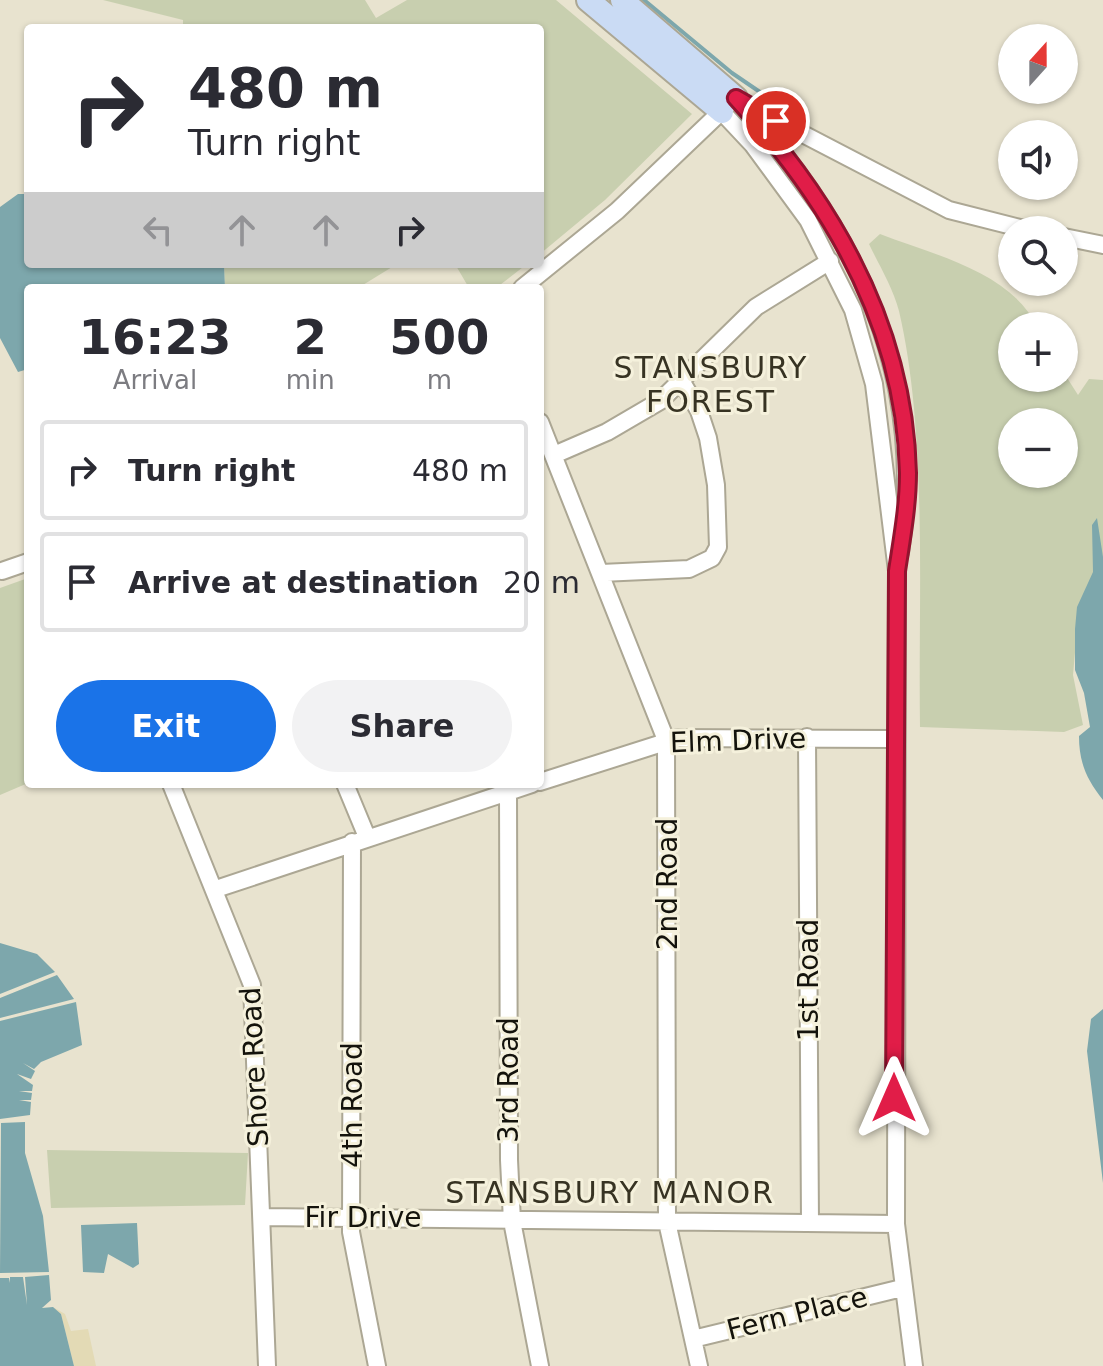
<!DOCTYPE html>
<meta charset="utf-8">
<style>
:root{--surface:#fff;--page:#f2f2f3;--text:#2b2b33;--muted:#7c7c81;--line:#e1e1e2;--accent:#1a73e8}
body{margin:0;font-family:"DejaVu Sans",sans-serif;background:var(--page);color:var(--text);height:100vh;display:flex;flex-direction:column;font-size:30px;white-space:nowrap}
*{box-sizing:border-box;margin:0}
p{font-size:26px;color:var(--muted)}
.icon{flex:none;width:44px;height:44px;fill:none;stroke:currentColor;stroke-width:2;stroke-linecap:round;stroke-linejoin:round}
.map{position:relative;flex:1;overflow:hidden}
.sheet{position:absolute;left:24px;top:284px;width:520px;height:504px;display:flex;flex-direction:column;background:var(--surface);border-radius:8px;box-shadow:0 2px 6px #0004}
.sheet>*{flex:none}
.top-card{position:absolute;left:24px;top:24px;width:520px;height:244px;border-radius:8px;box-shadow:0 2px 6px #0004;background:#fff;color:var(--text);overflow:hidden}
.needle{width:52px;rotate:21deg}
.buttons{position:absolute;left:998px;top:24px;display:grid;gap:16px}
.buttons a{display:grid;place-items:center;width:80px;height:80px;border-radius:50%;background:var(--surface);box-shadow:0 2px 6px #0004;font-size:40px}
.pin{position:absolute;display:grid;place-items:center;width:68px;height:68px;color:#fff;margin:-34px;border:4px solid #fff;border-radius:50%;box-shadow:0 2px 8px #0007}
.me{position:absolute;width:88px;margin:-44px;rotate:0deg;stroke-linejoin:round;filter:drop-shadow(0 0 6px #0008)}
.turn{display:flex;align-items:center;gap:28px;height:168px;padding:0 32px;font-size:36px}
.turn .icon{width:104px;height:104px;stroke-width:2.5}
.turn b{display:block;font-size:56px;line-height:68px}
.lanes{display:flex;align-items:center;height:76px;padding:0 32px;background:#0003;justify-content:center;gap:40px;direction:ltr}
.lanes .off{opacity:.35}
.eta{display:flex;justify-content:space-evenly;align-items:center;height:136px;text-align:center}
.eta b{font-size:48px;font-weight:700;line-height:56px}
.primary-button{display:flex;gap:16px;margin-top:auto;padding:16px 32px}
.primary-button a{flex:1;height:92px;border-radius:48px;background:var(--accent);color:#fff;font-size:32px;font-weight:700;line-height:92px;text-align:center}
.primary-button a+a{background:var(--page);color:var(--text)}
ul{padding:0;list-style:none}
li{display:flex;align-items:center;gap:24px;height:100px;margin:0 16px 12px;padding:0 16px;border:4px solid var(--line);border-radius:8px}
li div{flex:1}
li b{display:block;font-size:30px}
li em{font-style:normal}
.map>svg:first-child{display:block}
</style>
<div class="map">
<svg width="1103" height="1366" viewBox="0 0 1103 1366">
<rect width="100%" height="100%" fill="#e8e3cf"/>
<path fill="#c8cfaf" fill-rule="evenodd" d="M103 0H365L376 18 407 0H556L692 114 605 200 540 254V28H183V20Z
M880 234C934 255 1009 271 1037 326H1012V378H1064V373L1078 395 1089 379 1103 380V586L1077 630 1073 675 1083 725 1064 732 920 727C918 597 928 436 899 311 893 288 879 265 869 244ZM1012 422H1064V474H1012Z
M224 264H397L358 288H225Z
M455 264H527L496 288H469Z
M28 578V783L0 795V588Z
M47 1150 248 1153 245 1205 51 1208Z"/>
<path fill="#e3dab5" d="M53 1307 65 1314 71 1331 88 1329 96 1366H74L61 1314Z"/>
<path fill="#7da7ac" d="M18 194H28V264H224L225 288H145L143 285 28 288V369L18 372 0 338V207Z
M1097 518 1103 557V800C1087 780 1079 763 1079 736L1090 727 1084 693 1075 670V629L1077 607 1093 572 1092 525Z
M0 943 37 954 55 972 0 994Z
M57 975 74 999 0 1018V998Z
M76 1002 82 1045 41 1062 34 1069 23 1063 35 1071 31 1079 17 1074 33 1085 32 1091H19L32 1093 31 1100H19L31 1102 30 1115 0 1119V1021Z
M1103 1009V1183L1087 1051 1091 1019Z
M25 1122V1153L43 1216 49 1272 0 1273 1 1123Z
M137 1223 139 1264 133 1268 108 1254 104 1273 83 1272 81 1225Z
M49 1275 51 1300 42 1308 53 1307 61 1314 74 1366H0V1278H9L10 1283V1277H23L27 1305 25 1277Z"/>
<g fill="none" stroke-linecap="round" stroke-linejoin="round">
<path stroke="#7da7ac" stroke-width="4" d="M644 0 732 73 788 111"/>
<defs>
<path id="street" d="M736 98C854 225 928 375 900 553
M751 107 949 210 1028 230
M722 112 753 145 808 220 853 310 874 384 897 571 896 1224 914 1366
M1064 237 1103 245
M522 288 617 211 727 106
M540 422 666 740 667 1222 699 1366
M554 455 607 432 660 401 756 307 830 261
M2 571 28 562
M601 573 689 569 712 558 718 547 716 485 708 438 699 411 682 382
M807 737 810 1223
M540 782 678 738 894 739
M171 784 252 985 267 1366
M345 784 367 837
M508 792 509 1160 512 1221 540 1366
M352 842 351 1232 377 1366
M216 889 532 784
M262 1217 896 1224
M693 1339 902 1288"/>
<path id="secondary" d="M588 0 722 112
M622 0 736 98"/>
</defs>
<use href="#street" stroke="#aca794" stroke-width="20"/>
<use href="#secondary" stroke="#aca794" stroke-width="26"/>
<use href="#street" stroke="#fff" stroke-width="16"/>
<use href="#secondary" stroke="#cadbf4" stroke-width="22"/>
</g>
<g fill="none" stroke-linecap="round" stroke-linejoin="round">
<defs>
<path id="route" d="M776 121 736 98C832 202 905 328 908 473 908 506 902 538 897 571L894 1098"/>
</defs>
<use href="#route" stroke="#92132f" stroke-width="20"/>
<use href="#route" stroke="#e11d48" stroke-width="14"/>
</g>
<g text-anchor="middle" stroke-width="6" stroke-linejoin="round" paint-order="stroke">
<g font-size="28" fill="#14130c" stroke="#f5f1dc">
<text transform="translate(738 740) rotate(-2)" y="10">Elm Drive</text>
<text transform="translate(667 884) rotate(-90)" y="10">2nd Road</text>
<text transform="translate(808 980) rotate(-90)" y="10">1st Road</text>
<text transform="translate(254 1067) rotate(-93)" y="10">Shore Road</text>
<text transform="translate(508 1080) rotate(-90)" y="10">3rd Road</text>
<text transform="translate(352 1105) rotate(-90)" y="10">4th Road</text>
<text x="363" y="1227">Fir Drive</text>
<text transform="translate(797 1313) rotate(-14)" y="10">Fern Place</text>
</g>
<g font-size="30" letter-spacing="2" fill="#373323" stroke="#f5f1dc">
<text x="711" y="378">STANSBURY<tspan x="711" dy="34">FOREST</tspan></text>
<text x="610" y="1203">STANSBURY MANOR</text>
</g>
</g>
</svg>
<div class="buttons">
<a><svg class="needle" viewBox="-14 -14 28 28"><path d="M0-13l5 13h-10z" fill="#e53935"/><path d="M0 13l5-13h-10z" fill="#7c7c81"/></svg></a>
<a><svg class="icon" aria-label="sound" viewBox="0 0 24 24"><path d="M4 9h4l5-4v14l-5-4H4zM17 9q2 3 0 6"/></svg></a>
<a><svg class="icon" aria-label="search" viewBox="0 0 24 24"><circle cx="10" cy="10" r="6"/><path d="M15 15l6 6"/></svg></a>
<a>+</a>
<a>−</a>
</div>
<div class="pin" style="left:776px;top:121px;background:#d93025"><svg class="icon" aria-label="arrive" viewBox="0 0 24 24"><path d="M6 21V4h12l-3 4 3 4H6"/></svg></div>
<svg class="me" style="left:894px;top:1098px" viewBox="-20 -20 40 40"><path d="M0-17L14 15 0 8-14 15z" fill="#e11d48" stroke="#fff" stroke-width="4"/></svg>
<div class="top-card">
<div class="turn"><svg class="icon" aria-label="right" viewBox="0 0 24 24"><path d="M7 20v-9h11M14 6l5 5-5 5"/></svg><div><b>480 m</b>Turn right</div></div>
<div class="lanes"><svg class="icon off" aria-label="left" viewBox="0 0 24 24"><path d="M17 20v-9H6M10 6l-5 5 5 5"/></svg><svg class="icon off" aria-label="ahead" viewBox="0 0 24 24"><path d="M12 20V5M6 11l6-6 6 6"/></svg><svg class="icon off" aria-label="ahead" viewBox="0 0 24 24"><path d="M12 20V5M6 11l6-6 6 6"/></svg><svg class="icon" aria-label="right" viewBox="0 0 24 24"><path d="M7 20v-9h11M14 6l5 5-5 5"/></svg></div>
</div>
<section class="sheet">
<div class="eta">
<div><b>16:23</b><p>Arrival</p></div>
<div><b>2</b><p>min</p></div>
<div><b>500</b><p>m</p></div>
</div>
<ul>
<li><svg class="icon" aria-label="right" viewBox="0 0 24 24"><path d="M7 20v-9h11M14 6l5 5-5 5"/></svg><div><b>Turn right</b></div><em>480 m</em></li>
<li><svg class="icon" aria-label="arrive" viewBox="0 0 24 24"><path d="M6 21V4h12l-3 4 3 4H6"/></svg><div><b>Arrive at destination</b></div><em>20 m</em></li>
</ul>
<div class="primary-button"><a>Exit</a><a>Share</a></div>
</section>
</div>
